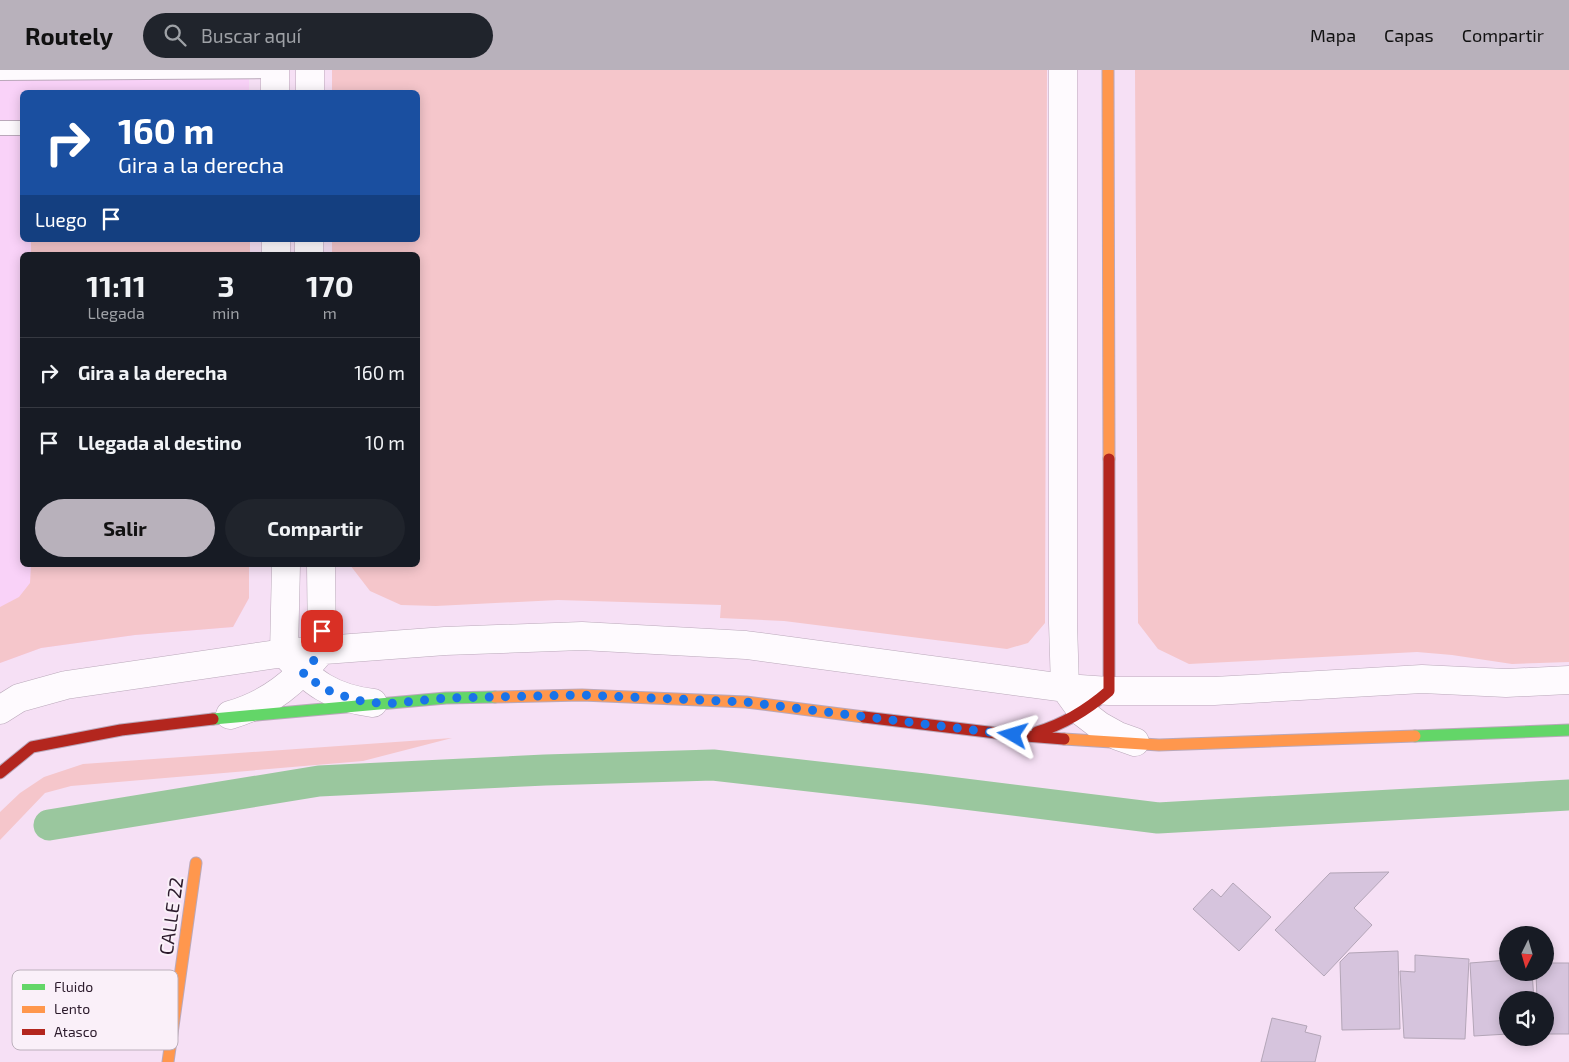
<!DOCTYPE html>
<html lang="es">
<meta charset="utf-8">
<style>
:root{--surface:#171b24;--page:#20242c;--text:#f1f3f6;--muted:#9ea1a6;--line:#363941;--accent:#b8b1bb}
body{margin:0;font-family:"Exo 2",sans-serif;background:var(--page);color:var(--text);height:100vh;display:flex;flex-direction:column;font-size:19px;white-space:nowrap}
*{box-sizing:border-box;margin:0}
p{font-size:16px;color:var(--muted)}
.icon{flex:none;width:28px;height:28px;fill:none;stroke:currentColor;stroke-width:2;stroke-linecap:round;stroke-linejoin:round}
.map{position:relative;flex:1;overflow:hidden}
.drawer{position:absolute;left:20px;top:182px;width:400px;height:315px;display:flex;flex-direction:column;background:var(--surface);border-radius:8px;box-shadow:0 2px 12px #0003}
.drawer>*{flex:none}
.hud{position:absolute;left:20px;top:20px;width:400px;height:152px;border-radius:8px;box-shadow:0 2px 12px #0003;background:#1a4fa0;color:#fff;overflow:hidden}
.needle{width:32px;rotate:185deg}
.buttons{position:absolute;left:1499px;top:856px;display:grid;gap:10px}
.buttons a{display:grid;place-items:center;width:55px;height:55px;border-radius:50%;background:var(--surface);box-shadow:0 2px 12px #0003;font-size:25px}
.pin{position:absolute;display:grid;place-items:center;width:42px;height:42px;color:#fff;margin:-21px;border-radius:10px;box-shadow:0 2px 8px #0006}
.me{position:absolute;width:55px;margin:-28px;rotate:277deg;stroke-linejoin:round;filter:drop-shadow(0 0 4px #0008)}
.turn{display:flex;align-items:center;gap:18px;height:105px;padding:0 15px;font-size:22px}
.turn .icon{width:65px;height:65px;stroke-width:2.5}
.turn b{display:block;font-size:35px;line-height:42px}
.then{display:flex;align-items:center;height:48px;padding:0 15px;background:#0003;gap:10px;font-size:19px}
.eta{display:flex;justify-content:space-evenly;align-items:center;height:85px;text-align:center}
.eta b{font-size:30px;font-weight:700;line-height:35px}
.action{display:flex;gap:10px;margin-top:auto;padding:10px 15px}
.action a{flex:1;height:58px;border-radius:30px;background:var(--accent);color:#111;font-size:20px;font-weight:700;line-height:58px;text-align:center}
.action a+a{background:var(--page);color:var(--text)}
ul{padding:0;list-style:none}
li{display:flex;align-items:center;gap:15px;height:70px;padding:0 15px;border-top:1px solid var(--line)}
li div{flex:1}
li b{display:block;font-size:19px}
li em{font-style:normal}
header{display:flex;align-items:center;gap:30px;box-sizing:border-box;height:70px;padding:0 25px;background:var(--accent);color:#111}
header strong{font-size:24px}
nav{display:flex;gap:28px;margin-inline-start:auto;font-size:18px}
.search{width:350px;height:45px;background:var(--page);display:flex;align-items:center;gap:12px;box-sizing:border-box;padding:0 18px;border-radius:28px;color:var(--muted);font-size:19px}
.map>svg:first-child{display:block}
</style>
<header>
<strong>Routely</strong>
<div class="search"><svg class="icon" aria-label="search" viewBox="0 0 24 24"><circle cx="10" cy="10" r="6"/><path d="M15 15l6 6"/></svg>Buscar aquí</div>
<nav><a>Mapa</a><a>Capas</a><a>Compartir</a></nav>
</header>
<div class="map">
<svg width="1569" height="992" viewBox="0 0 1569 992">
<rect width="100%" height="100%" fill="#f6e0f5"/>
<path fill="#f9d2f8" d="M0 0H249V22H22V170H250V185H22V495H249V528L233 557 135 565 41 578 0 593Z"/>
<path fill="#f5c6cb" d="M332 0H1047L1045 553 1028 573 1007 579 784 551 720 548 721 535 558 530 436 536 401 535 370 521 350 495H418V185H332V170H418V22H332Z
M1135 0H1569V592L1512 594 1452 585 1417 582 1189 594 1158 579 1138 553Z
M31 170H250V185H31Z
M31 495H249V528L233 557 135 565 41 578 0 593V537L19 527 30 513Z
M452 668 363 691 71 716 45 723 0 770V742L20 723 44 707 83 694Z"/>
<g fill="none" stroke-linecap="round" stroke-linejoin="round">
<path stroke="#9ac79e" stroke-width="31" d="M49 755 319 711 545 700 713 695 924 719 1158 748 1569 725"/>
</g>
<path fill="#d6c4dd" stroke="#b3a5b7" d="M1389 802 1354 838 1372 855 1324 906 1275 860 1330 803Z
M1233 813 1271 847 1239 881 1193 839 1212 819 1221 827Z
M1398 881 1400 959 1342 960 1340 892 1349 883Z
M1415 885 1469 889 1465 969 1404 968 1400 901 1415 902Z
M1508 890V902H1532L1534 930H1508V964L1474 966 1470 893Z
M1545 893H1569V964H1545V930H1537L1536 902H1545Z
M1272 948 1307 956 1305 962 1321 966 1315 992H1261Z"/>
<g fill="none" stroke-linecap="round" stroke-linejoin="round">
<defs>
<path id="lane" d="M0 3 275 1
M0 58H22"/>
<path id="street" d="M1063 0V553L1065 618 1083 643 1100 656 1118 666 1135 672
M275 22V0
M310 22V0
M276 170V185
M309 185V170
M286 495 284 583C312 613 332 628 373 633
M0 640 19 628 66 615 284 583 445 571 582 566 746 575 1065 618 1109 621H1214L1422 609 1506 613 1569 610
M230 645C271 633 295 612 322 580L321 495"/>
<path id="fast" d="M213 649 446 628 495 627
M1415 666 1569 660"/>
<path id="slow" d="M1108 0 1109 389
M495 627 582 625 746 632 864 647
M1064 669 1159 675 1415 666
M168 992 196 793"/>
<path id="jam" d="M864 647 1013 665 1064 669
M1037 662C1065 654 1087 640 1109 621V389
M0 703 32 677 121 660 213 649"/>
</defs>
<use href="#lane" stroke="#baa8ba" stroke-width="16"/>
<use href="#street" stroke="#baa8ba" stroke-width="29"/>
<use href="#fast" stroke="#baa8ba" stroke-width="13"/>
<use href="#slow" stroke="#baa8ba" stroke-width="13"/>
<use href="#jam" stroke="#baa8ba" stroke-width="13"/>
<use href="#lane" stroke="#fefafe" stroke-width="14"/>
<use href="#street" stroke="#fefafe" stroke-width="28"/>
<use href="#fast" stroke="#63d668" stroke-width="11"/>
<use href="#slow" stroke="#ff974d" stroke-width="11"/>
<use href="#jam" stroke="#b3261e" stroke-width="11"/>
</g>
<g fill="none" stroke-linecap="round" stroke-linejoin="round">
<path stroke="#1a73e8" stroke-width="9" stroke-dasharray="0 16.2" d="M322 561V580L303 604 327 620 355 630 385 634 446 628 582 625 746 632 1013 665"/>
</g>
<g text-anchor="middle" stroke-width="4" stroke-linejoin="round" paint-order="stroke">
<g font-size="19" fill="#2c1b2c" stroke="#faf0f9">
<text transform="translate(171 846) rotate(-82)" y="7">CALLE 22</text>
</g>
</g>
<rect x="12" y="900" width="166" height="80" rx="8" fill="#faf0f9" stroke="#bcb0bc" stroke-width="1"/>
<rect x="22" y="914" width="23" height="6" fill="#63d668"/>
<rect x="22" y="936" width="23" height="7" fill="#ff974d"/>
<rect x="22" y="959" width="23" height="6" fill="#b3261e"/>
<g font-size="14" fill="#2c1b2c">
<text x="54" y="922">Fluido</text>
<text x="54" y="944">Lento</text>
<text x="54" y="967">Atasco</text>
</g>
</svg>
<div class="buttons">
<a><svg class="needle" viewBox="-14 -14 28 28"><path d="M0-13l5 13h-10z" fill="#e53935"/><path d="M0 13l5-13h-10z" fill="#9ea1a6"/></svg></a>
<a><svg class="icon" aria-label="sound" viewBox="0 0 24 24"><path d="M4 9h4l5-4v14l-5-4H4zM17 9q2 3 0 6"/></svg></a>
</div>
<div class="pin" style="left:322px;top:561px;background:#d93025"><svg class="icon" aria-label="arrive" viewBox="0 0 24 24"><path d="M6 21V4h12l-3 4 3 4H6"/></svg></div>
<svg class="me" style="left:1013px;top:665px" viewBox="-20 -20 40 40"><path d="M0-17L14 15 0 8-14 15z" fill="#1a73e8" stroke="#fff" stroke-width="4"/></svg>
<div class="hud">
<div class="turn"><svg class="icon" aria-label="right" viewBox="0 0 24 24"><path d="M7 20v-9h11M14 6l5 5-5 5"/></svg><div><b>160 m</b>Gira a la derecha</div></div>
<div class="then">Luego<svg class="icon" aria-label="arrive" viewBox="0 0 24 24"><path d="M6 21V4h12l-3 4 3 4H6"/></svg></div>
</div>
<section class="drawer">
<div class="eta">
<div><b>11:11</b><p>Llegada</p></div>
<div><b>3</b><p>min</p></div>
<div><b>170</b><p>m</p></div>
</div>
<ul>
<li><svg class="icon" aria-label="right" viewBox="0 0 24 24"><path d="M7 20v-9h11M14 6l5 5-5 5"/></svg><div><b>Gira a la derecha</b></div><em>160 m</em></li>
<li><svg class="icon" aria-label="arrive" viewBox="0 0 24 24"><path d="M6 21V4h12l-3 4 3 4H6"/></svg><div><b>Llegada al destino</b></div><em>10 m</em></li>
</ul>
<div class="action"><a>Salir</a><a>Compartir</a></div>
</section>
</div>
